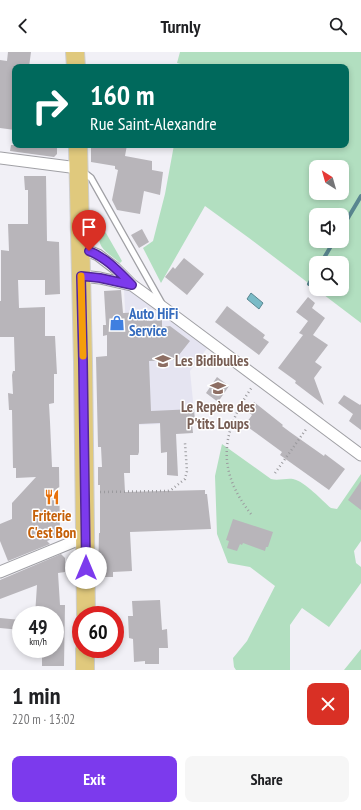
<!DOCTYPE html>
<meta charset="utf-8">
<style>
:root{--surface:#fff;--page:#f6f6f6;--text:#202124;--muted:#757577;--accent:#7c3aed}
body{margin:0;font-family:"PT Sans Narrow",sans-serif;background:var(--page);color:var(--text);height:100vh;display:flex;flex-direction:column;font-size:15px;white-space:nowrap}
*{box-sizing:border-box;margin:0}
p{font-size:13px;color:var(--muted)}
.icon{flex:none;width:22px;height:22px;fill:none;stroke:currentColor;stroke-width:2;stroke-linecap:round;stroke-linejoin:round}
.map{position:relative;height:618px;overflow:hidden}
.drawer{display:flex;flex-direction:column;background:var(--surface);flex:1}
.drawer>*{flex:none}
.top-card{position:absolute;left:12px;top:12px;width:337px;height:84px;border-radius:8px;box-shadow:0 2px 6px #0003;background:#00695c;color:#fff;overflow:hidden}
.needle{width:26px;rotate:323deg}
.tools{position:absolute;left:309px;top:108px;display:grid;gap:8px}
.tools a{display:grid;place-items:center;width:40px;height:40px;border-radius:8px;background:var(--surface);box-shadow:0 2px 6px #0003;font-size:20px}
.speed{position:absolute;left:12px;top:554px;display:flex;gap:8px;font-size:20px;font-weight:700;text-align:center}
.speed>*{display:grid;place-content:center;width:52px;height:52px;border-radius:50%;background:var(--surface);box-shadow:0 2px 6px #0003;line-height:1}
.speed small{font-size:10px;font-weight:400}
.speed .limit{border:6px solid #d22;background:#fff;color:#111}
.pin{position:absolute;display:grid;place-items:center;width:34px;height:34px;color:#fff;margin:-41px -17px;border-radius:50% 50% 50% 0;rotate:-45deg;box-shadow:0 0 4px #0007}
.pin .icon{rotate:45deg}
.me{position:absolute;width:44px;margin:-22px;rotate:0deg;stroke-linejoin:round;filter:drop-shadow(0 0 3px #0008)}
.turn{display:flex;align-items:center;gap:14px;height:84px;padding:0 12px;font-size:18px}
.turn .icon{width:52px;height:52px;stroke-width:2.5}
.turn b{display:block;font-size:28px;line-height:34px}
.round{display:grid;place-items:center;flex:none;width:42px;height:42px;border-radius:8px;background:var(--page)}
.headline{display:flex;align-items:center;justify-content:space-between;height:68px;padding:0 12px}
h1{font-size:24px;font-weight:700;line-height:30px}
.primary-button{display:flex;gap:8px;margin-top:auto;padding:8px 12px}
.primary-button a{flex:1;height:46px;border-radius:8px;background:var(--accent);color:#fff;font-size:16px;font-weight:700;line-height:46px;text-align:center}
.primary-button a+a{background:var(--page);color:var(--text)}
header{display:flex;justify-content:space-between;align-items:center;height:52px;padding:0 12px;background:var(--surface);font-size:18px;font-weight:700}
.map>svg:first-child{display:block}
</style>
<header><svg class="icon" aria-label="back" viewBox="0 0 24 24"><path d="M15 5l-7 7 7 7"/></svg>Turnly<svg class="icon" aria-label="search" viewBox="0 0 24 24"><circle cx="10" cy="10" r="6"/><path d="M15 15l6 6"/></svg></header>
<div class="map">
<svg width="361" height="618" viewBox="0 0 361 618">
<rect width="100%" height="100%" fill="#f1f0f6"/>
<path fill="#e5e4f1" d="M132 233 211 291 190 319 195 369 192 371 131 373 124 237Z"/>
<path fill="#b2dfc0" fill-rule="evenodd" d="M180 0H361V271L249 186 205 154 161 231 143 196 153 189 165 142 174 93H346V15H192L177 11ZM316 115H342V141H316ZM316 163H342V189H316ZM316 211H342V237H316Z
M98 173 102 174 122 209 120 211C102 196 98 197 98 173Z
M222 392 271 427C278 429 286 426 293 427 306 430 321 448 331 456L337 457 361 422V489L354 499 356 511 361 515V531L329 575 302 556 290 573V618H236L234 615 233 606 247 589 275 534 250 515 228 511 217 482 215 424Z
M361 597V618H344Z"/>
<path fill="#7abbc7" stroke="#598690" d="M251 241 263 251 259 257 247 247Z"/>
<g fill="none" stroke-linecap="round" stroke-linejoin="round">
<path stroke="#598690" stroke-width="4" d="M342 176 361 144
M321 211 334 189
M309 232 316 220"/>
</g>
<path fill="#b8b5ba" d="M8 0H31L29 15H15V78L0 76V8L7 9Z
M11 93H57V102L54 105 10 99Z
M91 93H127L125 104 152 109V118L163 120 160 143 144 139 140 162 117 158 112 148 118 118 115 117V114L91 110Z
M24 124H46L47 189 59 190 60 242 45 243V228H18L19 256 45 255V284H55L57 322H54V351L49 352 50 370 52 415H59L60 484 47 489 50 492 8 509 0 489V472L12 467V451L36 425 16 426V416H13L12 358H9L8 341 13 342 12 323 13 319H15L14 285H0V249H1V198L9 199 8 172H28V138H25Z
M142 177 149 190 139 196 131 183Z
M184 206 204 222 187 243 165 225 173 215 175 217Z
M121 238 123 261 146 260 147 269 162 268V275L170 274 190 289 175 308 149 309 151 359 194 357 195 369 192 371 193 381 176 382 178 424 167 423V400L161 401 160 371 139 372V400L138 403H130V421H124L125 440 205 438V442H207L211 477 130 480 132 519 113 520V525H98L99 481H100V433H98V415H102L101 395H98L96 305 107 304V283L103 284V273H106L104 239Z
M308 245 315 251 312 256 325 266 313 283 328 293 315 310 322 315 314 326 324 353 295 331 296 329 278 316 303 283 299 281 308 269 296 260Z
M227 254 265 283 263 286 269 290 259 303 215 270Z
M217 325 229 334 218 350 206 341Z
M344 343 360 353 361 352V378L349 369 353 362 338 351Z
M254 350 283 373 282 374 290 380 324 404 325 402 345 417 329 438 280 403 282 400 245 373 252 363 247 359Z
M361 429V458L348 448Z
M233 467 273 480 268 495H266L265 499 243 491 242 493 240 492 237 499 227 496 229 489 226 488Z
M61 502 65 506V520L58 521 60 553H65L64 614H42V597H55V563H35L37 533 0 547V528Z
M160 548 162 578 167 577 168 596H159V612H145V609L134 610 133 587 129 586 128 564H133L132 549Z
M0 566 21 568V578L0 576Z"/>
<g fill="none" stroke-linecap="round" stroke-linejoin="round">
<defs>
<path id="lane" d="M82 119 91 126 161 250"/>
<path id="street" d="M0 106 78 116
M81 196 98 203 115 216 132 233 165 257 361 403
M81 224 100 226 131 233
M0 520 85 485"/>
<path id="primary" d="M75 0 76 15
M78 93 83 310 86 563
M85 618V597"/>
</defs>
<use href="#lane" stroke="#a0a0a5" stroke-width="8"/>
<use href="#street" stroke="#a0a0a5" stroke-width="13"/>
<use href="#primary" stroke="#cececf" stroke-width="20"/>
<path stroke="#9b9a9e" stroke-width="2.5" stroke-dasharray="1 3" stroke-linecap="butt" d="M275 421 307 376
M100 440 168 439 171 438 185 427 187 419 185 391
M251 462C216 418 221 380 252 335"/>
<use href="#lane" stroke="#fff" stroke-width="5.5"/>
<use href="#street" stroke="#fff" stroke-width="11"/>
<use href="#primary" stroke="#e0c97d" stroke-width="18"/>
</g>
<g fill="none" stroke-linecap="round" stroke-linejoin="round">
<defs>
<path id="route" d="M86 516 83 310 81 224 100 226 132 233C119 220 107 206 89 199"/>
</defs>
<use href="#route" stroke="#51269a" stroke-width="10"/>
<use href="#route" stroke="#7c3aed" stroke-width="7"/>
<path stroke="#f59e0b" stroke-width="7" d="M81 224 83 304"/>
</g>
<defs>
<symbol id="shop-bare" viewBox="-9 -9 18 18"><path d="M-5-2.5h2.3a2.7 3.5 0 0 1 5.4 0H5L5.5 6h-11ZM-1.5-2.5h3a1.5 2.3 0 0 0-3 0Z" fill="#3f7fe0" stroke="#fff" stroke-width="2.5" paint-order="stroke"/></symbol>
<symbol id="school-bare" viewBox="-9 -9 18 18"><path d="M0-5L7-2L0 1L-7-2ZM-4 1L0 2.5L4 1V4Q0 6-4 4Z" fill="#8d6e63" stroke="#fff" stroke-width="2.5" paint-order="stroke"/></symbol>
<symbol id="restaurant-bare" viewBox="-9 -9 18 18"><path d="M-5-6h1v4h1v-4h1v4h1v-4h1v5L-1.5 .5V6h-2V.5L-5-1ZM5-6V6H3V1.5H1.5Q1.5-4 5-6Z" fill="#e8710a" stroke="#fff" stroke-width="2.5" paint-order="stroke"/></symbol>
</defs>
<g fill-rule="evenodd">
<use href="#shop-bare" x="106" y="260" width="22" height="22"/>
<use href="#school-bare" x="152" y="298" width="22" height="22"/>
<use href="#school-bare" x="207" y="325" width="22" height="22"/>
<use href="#restaurant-bare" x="41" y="434" width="22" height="22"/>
</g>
<g text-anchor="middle" stroke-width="3" stroke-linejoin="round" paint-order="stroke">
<g font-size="15" font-weight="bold" fill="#366cbe" stroke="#fff" text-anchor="start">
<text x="129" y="267">Auto HiFi<tspan x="129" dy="17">Service</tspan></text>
</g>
<g font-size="15" font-weight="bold" fill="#785e54" stroke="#fff" text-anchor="start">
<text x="175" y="314">Les Bidibulles</text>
<text x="218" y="360" text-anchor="middle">Le Repère des<tspan x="218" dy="17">P'tits Loups</tspan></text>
</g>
<g font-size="15" font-weight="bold" fill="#c56008" stroke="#fff">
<text x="52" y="469">Friterie<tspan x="52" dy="17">C'est Bon</tspan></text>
</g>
</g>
</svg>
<div class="tools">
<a><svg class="needle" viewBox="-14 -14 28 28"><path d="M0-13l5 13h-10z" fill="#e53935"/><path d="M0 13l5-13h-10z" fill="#757577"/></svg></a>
<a><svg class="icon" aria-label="sound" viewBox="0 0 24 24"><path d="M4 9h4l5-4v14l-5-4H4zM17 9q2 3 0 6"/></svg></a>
<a><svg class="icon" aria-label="search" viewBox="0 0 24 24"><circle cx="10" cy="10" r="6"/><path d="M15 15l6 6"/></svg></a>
</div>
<div class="speed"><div>49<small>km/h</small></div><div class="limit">60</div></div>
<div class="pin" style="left:89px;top:199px;background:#d93025"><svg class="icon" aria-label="arrive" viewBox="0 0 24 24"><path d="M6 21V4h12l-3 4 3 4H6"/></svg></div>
<svg class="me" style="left:86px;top:516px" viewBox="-20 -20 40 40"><circle r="19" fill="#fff"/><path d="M0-13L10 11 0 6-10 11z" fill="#7c3aed"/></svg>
<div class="top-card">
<div class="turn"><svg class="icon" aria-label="right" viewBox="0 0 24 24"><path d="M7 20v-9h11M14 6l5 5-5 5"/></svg><div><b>160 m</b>Rue Saint-Alexandre</div></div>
</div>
</div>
<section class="drawer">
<div class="headline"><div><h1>1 min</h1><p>220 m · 13:02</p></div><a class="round" style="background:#d93025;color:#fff"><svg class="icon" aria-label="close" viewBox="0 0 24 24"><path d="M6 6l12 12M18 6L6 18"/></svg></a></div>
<div class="primary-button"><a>Exit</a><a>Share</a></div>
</section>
